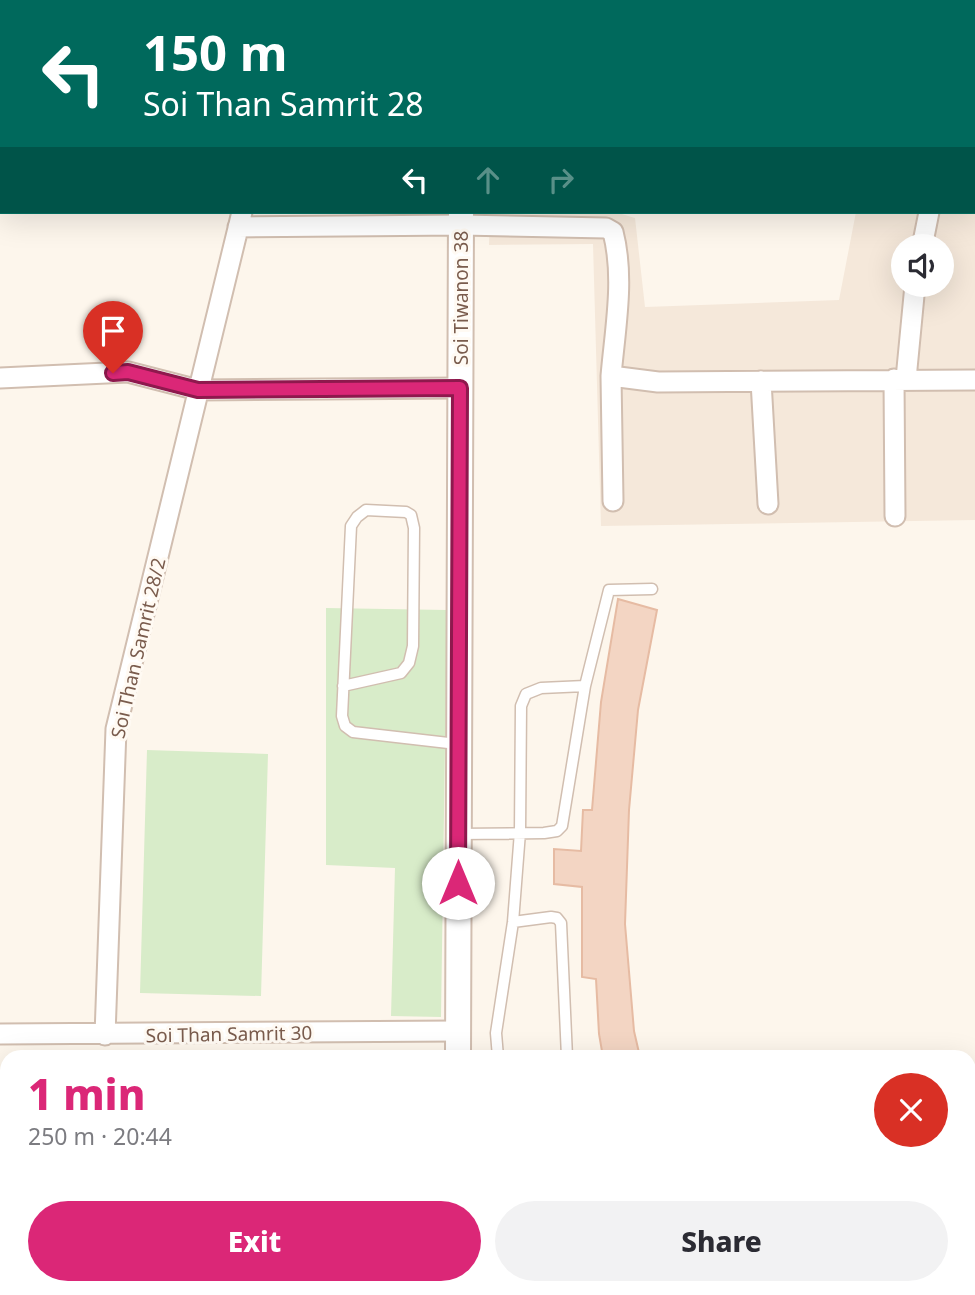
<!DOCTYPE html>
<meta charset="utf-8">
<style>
:root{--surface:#fff;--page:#f2f2f3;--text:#2b2b33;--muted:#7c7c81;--accent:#db2777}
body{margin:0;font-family:"Noto Sans",sans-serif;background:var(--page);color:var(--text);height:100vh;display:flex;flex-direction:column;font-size:26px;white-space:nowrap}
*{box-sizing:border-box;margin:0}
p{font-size:23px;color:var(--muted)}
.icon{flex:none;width:38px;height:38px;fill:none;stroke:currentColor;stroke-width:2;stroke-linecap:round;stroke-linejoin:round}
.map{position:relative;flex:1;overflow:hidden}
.drawer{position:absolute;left:0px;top:1050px;width:976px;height:245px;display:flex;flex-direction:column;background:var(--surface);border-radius:21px 21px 0 0;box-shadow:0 7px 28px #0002}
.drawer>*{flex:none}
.banner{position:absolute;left:0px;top:0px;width:976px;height:214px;box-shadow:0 7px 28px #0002;background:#00695c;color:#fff;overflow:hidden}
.controls{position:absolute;left:891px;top:234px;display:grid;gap:14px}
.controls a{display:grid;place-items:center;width:63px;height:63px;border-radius:50%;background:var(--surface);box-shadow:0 7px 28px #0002;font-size:35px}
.pin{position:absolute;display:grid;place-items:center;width:60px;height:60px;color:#fff;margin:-72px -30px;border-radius:50% 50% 50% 0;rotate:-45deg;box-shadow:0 0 7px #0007}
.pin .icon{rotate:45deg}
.me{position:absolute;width:77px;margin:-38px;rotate:0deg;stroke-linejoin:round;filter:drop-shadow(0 0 5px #0008)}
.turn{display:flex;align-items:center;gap:24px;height:147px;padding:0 28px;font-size:32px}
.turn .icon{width:91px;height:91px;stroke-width:2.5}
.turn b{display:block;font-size:49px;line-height:60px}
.lanes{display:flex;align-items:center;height:66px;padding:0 28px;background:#0003;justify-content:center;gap:35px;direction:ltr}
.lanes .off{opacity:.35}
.round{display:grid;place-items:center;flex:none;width:74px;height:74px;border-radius:37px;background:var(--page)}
.overview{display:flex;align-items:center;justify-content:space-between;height:119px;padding:0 28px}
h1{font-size:42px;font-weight:800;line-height:52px;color:var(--accent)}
.primary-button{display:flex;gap:14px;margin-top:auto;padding:14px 28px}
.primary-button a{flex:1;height:80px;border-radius:42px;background:var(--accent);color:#fff;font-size:28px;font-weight:800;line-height:80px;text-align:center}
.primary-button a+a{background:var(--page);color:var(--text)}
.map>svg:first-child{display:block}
</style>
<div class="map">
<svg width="975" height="1295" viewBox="0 0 975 1295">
<rect width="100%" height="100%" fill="#fdf6ec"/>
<path fill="#f5e8da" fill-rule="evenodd" d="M897 0H975V520L601 526 593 244 489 245 490 212H615L635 218 645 307 839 300 856 212H975V2H897ZM903 247H942V285H903Z
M970 1220H975V1295H455L456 1288H970Z"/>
<path fill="#d8ecc9" d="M326 608 447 610 441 1017 391 1016 395 868 326 865Z
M147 750 268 754 261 996 140 993Z"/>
<path fill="#f3d5c3" stroke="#e6bba3" stroke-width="2" d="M618 599 657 610 638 710 629 810 625 924 634 1031 640 1057H603L599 1034 596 979 582 977V887L554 884V849L581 851 583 810H592L601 702Z"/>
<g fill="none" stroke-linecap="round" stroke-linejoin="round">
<defs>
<path id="service" d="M343 686 401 673 409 663 413 646 414 528 411 515 406 512 366 510 357 517 351 526 342 716 345 726 353 732 457 744
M459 834 544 833 557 831 562 826 585 686
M513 922 551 917 557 918 561 923 567 1057
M498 1057 496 1033 513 922 520 832 521 706 526 694 541 688 585 686 609 590 652 589"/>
<path id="minor" d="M969 2 970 0
M238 227 461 225 606 228 613 232C625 278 615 329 611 376L658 382 975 380
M922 247 929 212
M611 376 613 501
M0 378 128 372 198 390 460 388
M894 379 895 516
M906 379 915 285
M761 381 768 504
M0 1034 458 1031
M105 1035 116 729 242 212
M0 1198H7
M55 1295V1288
M266 1295 267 1288
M444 1295 445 1288"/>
<path id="tertiary" d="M463 2V0
M458 1057 461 212
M460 1288 495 1295"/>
</defs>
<use href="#service" stroke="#d1beb0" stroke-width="13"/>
<use href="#minor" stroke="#d1beb0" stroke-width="23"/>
<use href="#tertiary" stroke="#d1beb0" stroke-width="28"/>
<use href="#service" stroke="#fff" stroke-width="10"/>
<use href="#minor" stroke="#fff" stroke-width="19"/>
<use href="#tertiary" stroke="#fff" stroke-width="24"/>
</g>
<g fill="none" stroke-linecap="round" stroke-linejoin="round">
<defs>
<path id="route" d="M113 373 128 372 198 390 460 388 458 883"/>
</defs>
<use href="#route" stroke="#8e194d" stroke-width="18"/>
<use href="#route" stroke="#db2777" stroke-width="12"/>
</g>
<g text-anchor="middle" stroke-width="6" stroke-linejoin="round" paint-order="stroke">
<g font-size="19" fill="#7a5c4d" stroke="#fffaf3">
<text transform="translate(461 298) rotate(-90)" y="7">Soi Tiwanon 38</text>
<text transform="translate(138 648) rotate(-77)" y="7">Soi Than Samrit 28/2</text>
<text transform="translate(229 1034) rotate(-1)" y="7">Soi Than Samrit 30</text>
</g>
</g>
</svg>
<div class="controls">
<a><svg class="icon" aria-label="sound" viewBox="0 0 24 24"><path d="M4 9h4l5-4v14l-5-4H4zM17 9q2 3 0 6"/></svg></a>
</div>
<div class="pin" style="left:113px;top:373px;background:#d93025"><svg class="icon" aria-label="arrive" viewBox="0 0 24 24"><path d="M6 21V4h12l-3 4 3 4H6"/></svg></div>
<svg class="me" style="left:458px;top:883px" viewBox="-20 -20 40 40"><circle r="19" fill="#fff"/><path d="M0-13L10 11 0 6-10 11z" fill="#db2777"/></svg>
<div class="banner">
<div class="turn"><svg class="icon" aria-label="left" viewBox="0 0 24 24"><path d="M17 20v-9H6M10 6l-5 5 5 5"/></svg><div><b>150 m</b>Soi Than Samrit 28</div></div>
<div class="lanes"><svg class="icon" aria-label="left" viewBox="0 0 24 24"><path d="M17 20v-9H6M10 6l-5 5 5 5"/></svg><svg class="icon off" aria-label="ahead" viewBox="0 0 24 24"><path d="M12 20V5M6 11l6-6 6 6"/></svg><svg class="icon off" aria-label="right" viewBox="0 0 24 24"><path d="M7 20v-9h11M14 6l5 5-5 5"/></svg></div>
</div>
<section class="drawer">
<div class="overview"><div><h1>1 min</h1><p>250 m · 20:44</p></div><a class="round" style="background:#d93025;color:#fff"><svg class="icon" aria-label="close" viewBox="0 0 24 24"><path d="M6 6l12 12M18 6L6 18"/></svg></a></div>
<div class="primary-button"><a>Exit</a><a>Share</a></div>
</section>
</div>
